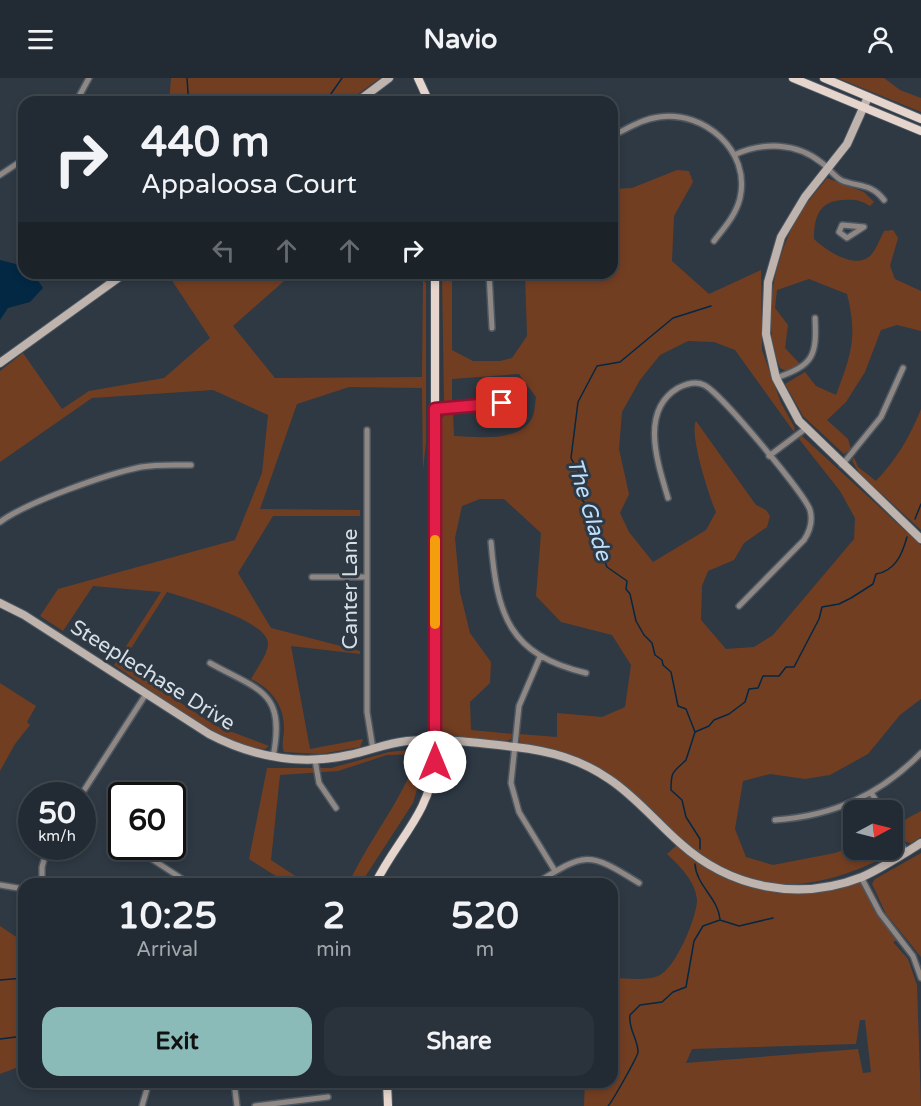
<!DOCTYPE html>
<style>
:root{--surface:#222b33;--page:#2a333b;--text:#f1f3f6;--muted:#a2a7ac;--line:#3f474e;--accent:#8bbbb9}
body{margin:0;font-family:"Varela Round",sans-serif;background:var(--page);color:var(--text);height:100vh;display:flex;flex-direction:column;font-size:22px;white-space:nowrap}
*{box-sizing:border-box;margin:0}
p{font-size:20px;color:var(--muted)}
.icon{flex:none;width:33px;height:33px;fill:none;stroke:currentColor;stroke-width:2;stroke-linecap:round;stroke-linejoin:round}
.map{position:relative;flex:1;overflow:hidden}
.panel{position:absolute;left:18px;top:800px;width:600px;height:210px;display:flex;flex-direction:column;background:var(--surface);border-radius:18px;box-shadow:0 3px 9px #0003,0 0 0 2px var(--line)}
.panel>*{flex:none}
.banner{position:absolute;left:18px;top:18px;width:600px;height:183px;border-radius:18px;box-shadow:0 3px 9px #0003,0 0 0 2px var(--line);background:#222b33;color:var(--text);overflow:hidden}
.needle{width:39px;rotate:83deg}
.tools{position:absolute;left:843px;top:722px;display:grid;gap:12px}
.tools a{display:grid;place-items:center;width:60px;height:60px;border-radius:12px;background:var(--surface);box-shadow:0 3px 9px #0003,0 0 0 2px var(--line);font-size:30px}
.speed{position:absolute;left:18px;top:704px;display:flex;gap:12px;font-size:30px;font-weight:700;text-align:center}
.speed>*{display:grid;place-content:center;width:78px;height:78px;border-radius:50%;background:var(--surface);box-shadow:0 3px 9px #0003,0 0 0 2px var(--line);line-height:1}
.speed small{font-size:15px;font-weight:400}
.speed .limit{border:3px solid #111;border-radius:9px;background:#fff;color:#111}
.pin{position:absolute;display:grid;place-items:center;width:51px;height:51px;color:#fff;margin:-26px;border-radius:12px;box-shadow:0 3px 9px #0006}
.me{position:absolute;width:66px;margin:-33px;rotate:0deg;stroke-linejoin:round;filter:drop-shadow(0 0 4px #0008)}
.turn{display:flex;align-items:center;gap:21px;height:126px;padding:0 24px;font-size:27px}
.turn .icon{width:78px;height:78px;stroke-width:2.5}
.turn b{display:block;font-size:42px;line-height:51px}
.lanes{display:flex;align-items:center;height:57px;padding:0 24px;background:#0003;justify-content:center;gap:30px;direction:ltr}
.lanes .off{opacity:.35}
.eta{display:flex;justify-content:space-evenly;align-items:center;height:102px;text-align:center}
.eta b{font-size:36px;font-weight:700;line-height:42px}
.button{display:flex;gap:12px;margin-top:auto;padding:12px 24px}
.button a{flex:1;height:69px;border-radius:18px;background:var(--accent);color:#111;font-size:24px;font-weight:700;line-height:69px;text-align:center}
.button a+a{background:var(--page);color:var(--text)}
header{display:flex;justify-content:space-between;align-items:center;height:78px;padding:0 24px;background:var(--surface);font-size:27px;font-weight:700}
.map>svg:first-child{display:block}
</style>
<header><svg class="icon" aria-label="menu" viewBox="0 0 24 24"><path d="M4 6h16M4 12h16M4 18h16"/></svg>Navio<svg class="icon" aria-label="person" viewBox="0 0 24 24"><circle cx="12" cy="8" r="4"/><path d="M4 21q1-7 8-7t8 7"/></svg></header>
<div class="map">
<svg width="921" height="1028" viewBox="0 0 921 1028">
<rect width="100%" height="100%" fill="#2e3944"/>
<path fill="#723e22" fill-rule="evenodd" d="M171 0H380L347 24H169Z
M838 0H884L900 12 921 20V34Z
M677 92 689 93 693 104 674 138 672 183 709 216 761 192 762 272 781 325 795 350 794 354 735 272 714 264 688 263 660 277 640 302 622 334 619 371 629 416 620 435 629 454 653 484 706 452 716 434C709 418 689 356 696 343L756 427 766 432 770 438 767 449 744 465 734 482 708 493 702 508 701 542 726 571 754 569 773 557 854 461 855 440 840 413 799 361 802 358 921 467V621L900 637 868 676 830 697 805 701 770 696 743 703 735 751 746 779 773 787 835 775 853 768 854 771H892L893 757 899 768 895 774C816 815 753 823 681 762 663 747 649 728 631 714 616 703 577 680 560 674 548 670 531 671 520 664L519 656 557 659V635L602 639 625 629 631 587 612 557 561 544 536 518 541 455 504 421H480L462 428 455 460 460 514 470 555 491 584 490 605 470 624 471 652 512 656 511 661 505 664 449 659 442 652V340L447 334H453L454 358C477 359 522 365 533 338 535 333 535 324 536 319L519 296 452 301V326L444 324 442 195H452V272L473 283H500L512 280 527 258 525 195H612V111L632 110Z
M827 100 864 114 874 124 870 128C861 122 855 121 843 122 819 123 814 139 814 161 826 172 854 192 870 178 876 172 880 161 884 153L893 152 898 160 890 188 895 201 921 213V253L897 247 881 252 865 294 846 324 827 342 848 361 851 371 844 376 803 338 785 306 805 294 816 308 836 317C851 277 858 259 847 216L809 201 777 212 775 230 788 247 785 270 800 286 786 293 780 290C761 241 773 187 796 141 804 127 817 113 827 100Z
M167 195H255L257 198 262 195H318L292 196 233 248 275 300 422 299 423 202 426 205V364L423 392 422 310 349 309 297 326 260 431 360 432V438H273L238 495 271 550 360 573V576L291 568 310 671 363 661 360 669 321 676 284 674C281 666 284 659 284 650 284 627 271 611 251 601 256 592 267 577 268 567 271 543 185 520 167 514L121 586 216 648 269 668 265 671C223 669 150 611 114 587L161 514 93 508 63 553 40 538 58 511 235 462 262 395 268 337 213 312 92 320 0 384V293L23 275 62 331 89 313 164 300 210 260Z
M921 331V452L860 396 852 383 854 379 858 389 876 403C896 382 910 359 921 331Z
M0 605 36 628 27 644 30 647 15 666 0 693Z
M409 672H424L420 701 413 725 361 805H349C369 761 402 723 418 676L387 677 338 693 280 697 271 782 306 805H287L249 781 267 690H331L389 674Z
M921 733V759L911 765 906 764 895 747Z
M677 767 716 792 789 811 861 799 872 822 900 861 893 864 908 881 917 907 921 1028H584L585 1004H612V900C626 900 646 903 658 898 675 892 697 839 697 822 696 804 679 787 667 776ZM860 942H865L871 994 863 995 858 971 686 985 692 971 856 966Z
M921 775V879L886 836 872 806 875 801Z
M0 848 24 864V987L0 996Z"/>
<path fill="#032844" d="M0 182 24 188V195H33L43 210 30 224 8 230 0 242Z"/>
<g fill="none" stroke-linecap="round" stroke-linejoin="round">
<path stroke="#032844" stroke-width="1.5" d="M187 0 188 15 193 24
M320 24 328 20 342 0
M37 200 43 195
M915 441 921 426
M695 654 709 648 714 642 729 636 745 624 749 611 758 610 763 598H779L786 589H794L819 541 822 529 839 526 851 520 873 506 876 496C895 493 902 477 907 459
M700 771V761L686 739 682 722 671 712C671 692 673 695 686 682L695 654 686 631 678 628 671 594 663 587 662 582 655 577 652 565 644 557 636 543 630 516 626 511 627 503 607 489 599 469 600 453 593 445 589 429 582 422C588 400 580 399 571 380L578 324 597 288 620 284 673 240 711 228
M695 786C696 807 718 820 720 841
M720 842 739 848 773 840
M0 902 24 900
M0 961 24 958
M608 1028C612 1024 638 978 638 974 638 961 628 951 630 937L640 927 662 924 673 914 686 909 694 863 703 848 720 842"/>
<defs>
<path id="street" d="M76 24 89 0
M612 58C627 51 642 41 659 39 704 32 751 73 740 120 736 137 724 150 714 163
M734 77C763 64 796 64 822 85 829 90 835 100 843 103 860 109 872 106 884 122
M0 97 24 81
M842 147 864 149 847 160 839 154Z
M489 195 492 250
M776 300C813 287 817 279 815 240
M435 331 503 325
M367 352V634L373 671
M769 378 805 351
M842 387 881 339 903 290
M668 420C658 386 639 333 678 310 686 306 696 303 704 307 719 313 805 416 810 432 813 443 810 453 804 462L739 528
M0 444C27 424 107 396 141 389 158 386 174 387 191 387
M491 464C497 537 509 577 586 595
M312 499H367
M540 579 519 628 511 705 519 734 555 793
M210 585C260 613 286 613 273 679
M315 682 319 705 336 730
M872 716 882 732
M81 717 146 616
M775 742C833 738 880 717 921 675
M892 751 906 774
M141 774 190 806
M861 799 880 835 913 878 921 900
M42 806V789L48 768
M535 806C586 774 588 773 639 805
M0 807 24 811
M234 1004 237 1028
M142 1028 149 1004
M255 1028 328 1019"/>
<path id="secondary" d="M868 19 847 66 805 119 781 159 768 204 766 256 776 300 799 343 921 461
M357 24 389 0
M0 285 125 195
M0 525 24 537 209 656C253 679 300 688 349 677 369 673 387 665 407 663 442 660 480 665 515 669 550 673 580 681 609 701 635 718 656 744 680 765 730 810 798 824 862 799 882 790 902 777 921 765"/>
<path id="primary" d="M418 0 429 24
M793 0 921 53
M824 0 921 41
M375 806C397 761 429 737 435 684V195
M387 1004 388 1028"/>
</defs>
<use href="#street" stroke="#4c5761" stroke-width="8"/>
<use href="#secondary" stroke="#4c5761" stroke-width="10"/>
<use href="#primary" stroke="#4c5761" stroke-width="10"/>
<use href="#street" stroke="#8e8783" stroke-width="5"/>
<use href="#secondary" stroke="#bfb3ad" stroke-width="8"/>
<use href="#primary" stroke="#e5d5cd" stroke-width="8"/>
</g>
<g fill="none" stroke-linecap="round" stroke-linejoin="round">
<defs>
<path id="route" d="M435 684V331L502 325"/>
</defs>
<use href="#route" stroke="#92132f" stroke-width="15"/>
<use href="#route" stroke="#e11d48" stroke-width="10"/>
<path stroke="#f59e0b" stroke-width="10" d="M435 462V546"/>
</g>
<g text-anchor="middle" stroke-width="6" stroke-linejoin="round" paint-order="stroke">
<g font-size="21" fill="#d7dfe6" stroke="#2e3944">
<text transform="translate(350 511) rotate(-90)" y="7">Canter Lane</text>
<text transform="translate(153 597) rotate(32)" y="7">Steeplechase Drive</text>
</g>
<g font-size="22" font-style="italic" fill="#bddffe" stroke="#2e3944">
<text transform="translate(590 431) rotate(73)" y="8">The Glade</text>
</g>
</g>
</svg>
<div class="tools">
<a><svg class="needle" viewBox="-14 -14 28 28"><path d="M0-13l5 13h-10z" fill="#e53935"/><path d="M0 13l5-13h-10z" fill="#a2a7ac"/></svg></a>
</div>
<div class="speed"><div>50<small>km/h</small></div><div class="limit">60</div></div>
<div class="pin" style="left:502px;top:325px;background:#d93025"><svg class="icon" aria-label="arrive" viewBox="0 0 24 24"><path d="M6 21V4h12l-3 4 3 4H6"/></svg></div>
<svg class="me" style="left:435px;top:684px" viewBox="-20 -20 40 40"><circle r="19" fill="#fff"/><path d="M0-13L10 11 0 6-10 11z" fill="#e11d48"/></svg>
<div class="banner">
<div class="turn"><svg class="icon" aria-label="right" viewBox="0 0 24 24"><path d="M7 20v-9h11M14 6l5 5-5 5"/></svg><div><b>440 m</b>Appaloosa Court</div></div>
<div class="lanes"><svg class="icon off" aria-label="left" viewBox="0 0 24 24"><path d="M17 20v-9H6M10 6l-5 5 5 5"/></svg><svg class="icon off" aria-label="ahead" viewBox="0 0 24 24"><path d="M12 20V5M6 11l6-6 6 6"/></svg><svg class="icon off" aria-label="ahead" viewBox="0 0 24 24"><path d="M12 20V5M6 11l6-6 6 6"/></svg><svg class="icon" aria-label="right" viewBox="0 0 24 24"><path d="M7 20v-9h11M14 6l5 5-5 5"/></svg></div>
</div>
<section class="panel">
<div class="eta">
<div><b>10:25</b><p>Arrival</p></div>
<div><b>2</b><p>min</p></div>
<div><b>520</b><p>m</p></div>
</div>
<div class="button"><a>Exit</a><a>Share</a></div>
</section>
</div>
